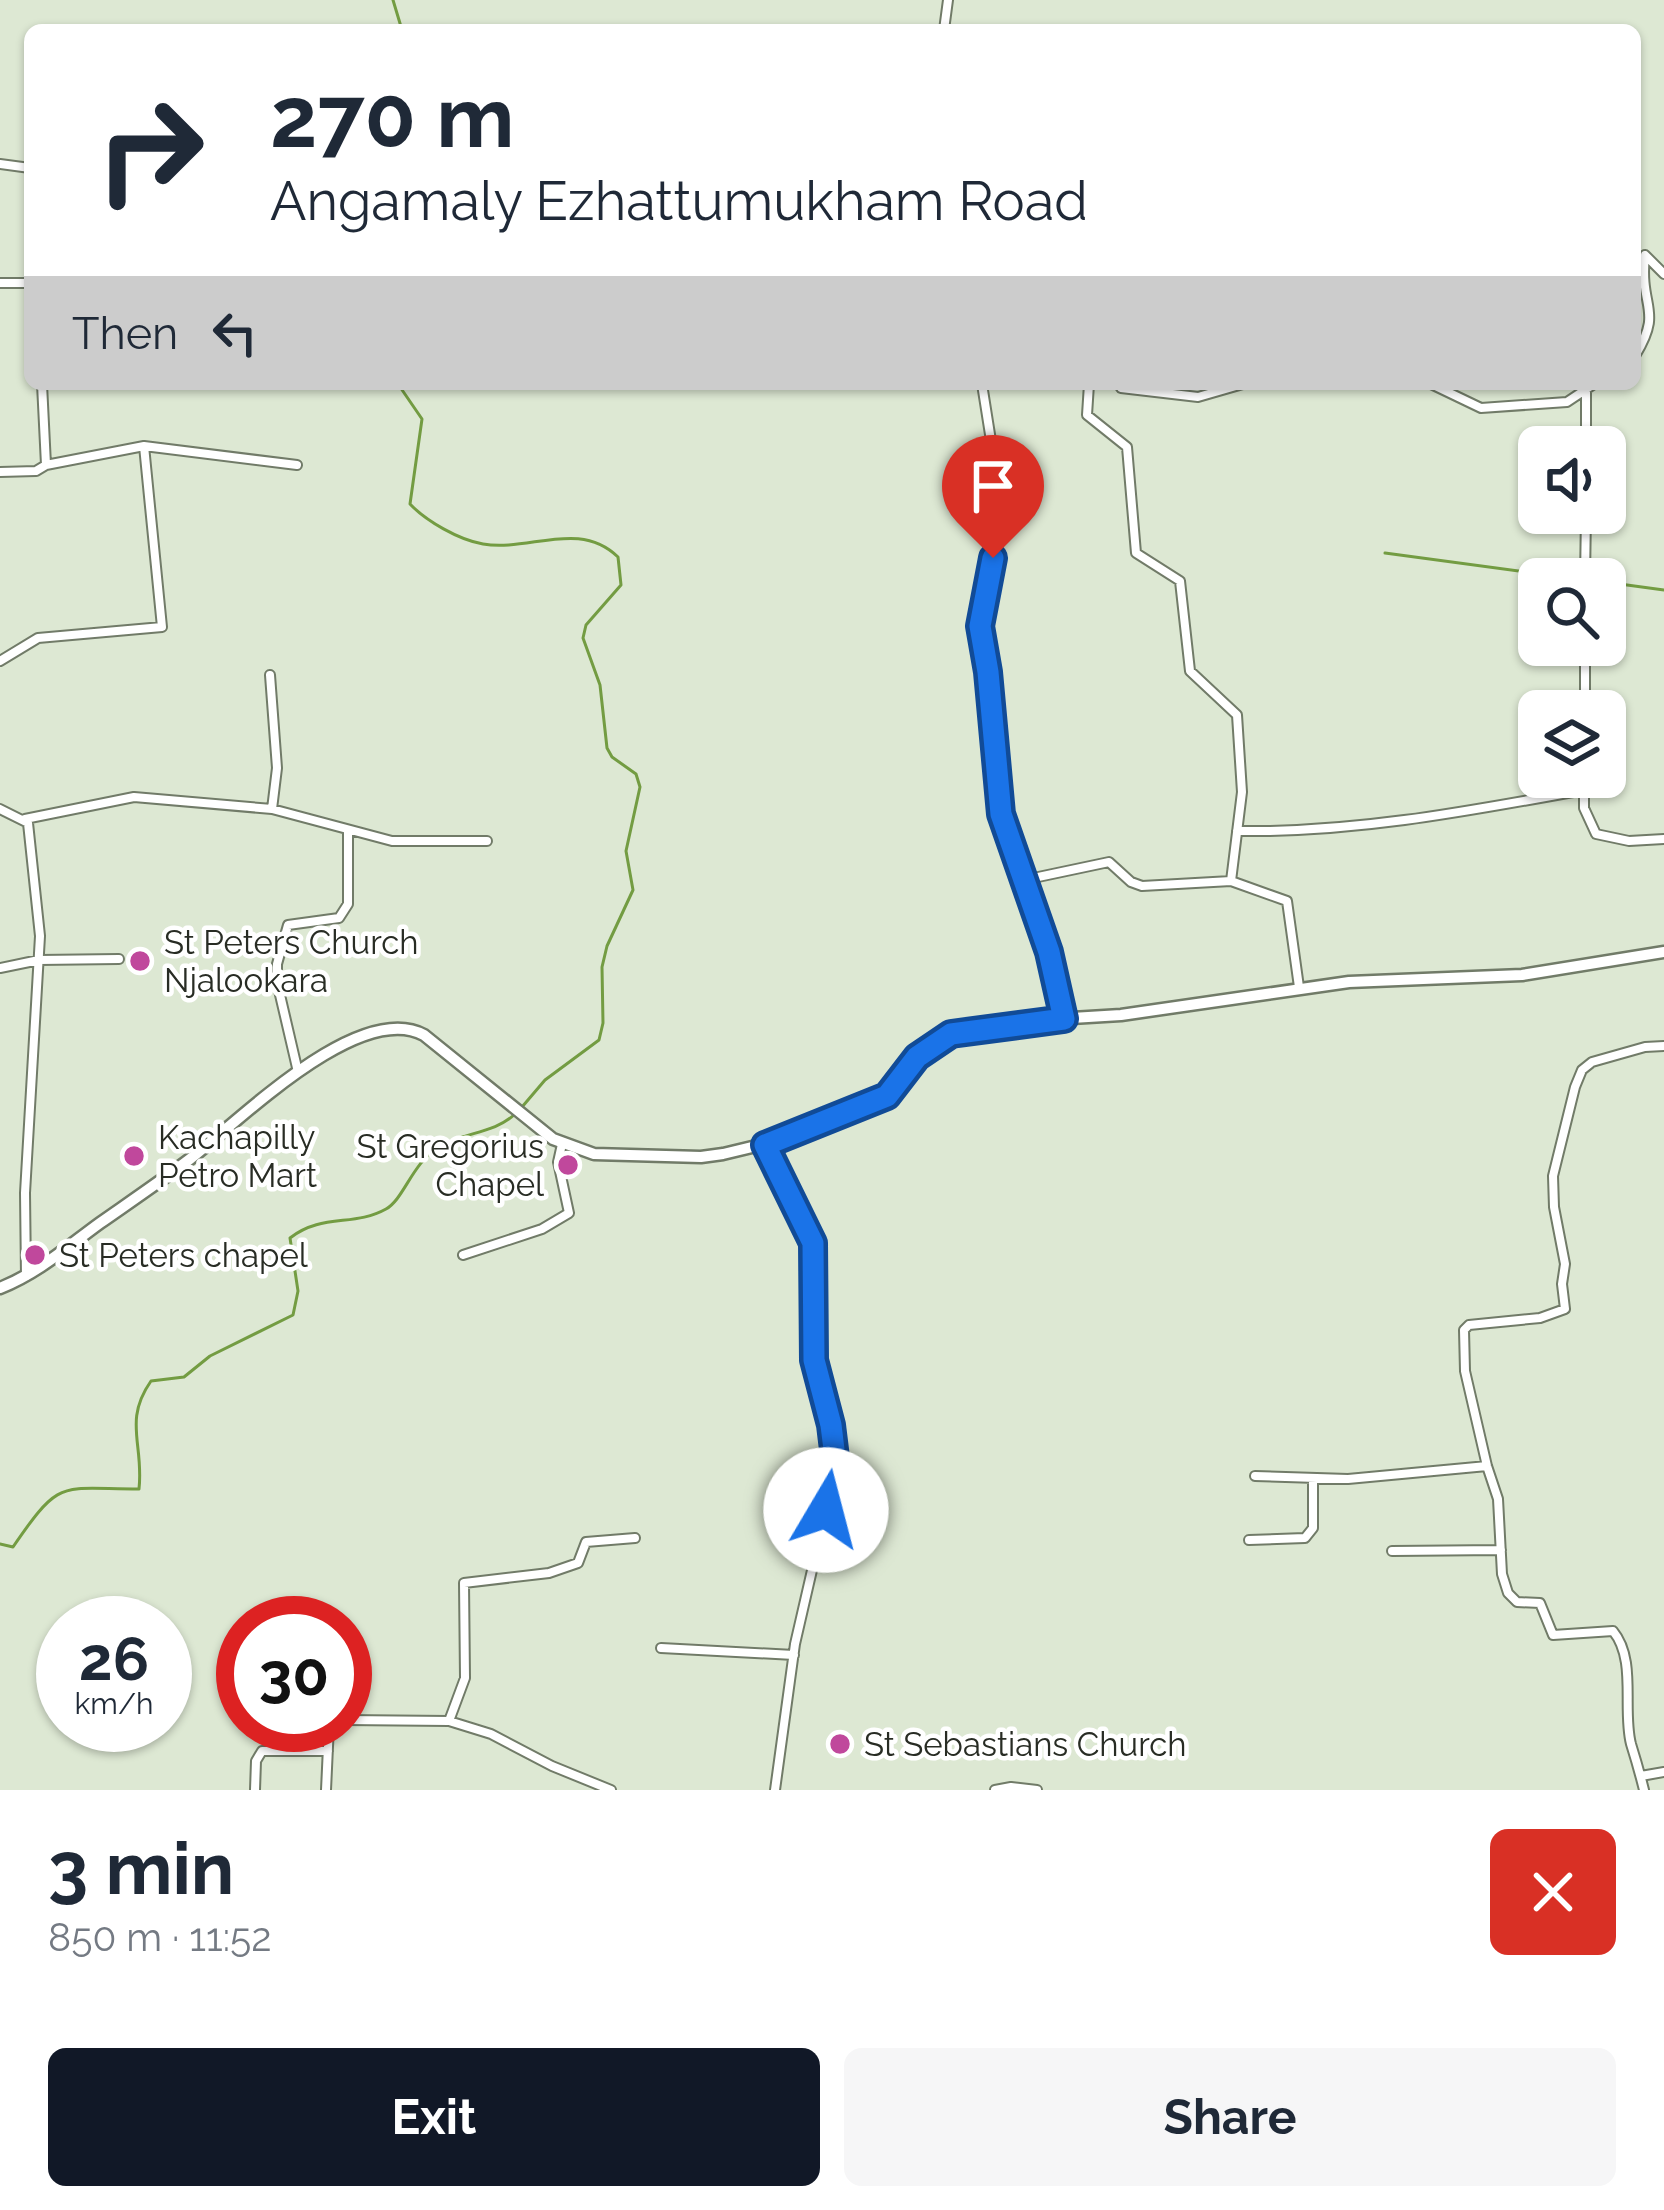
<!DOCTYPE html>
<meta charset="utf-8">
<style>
:root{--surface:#fff;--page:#f6f6f7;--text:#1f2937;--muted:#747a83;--accent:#111827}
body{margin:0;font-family:Raleway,sans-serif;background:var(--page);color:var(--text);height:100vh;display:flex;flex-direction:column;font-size:45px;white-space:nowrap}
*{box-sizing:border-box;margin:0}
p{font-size:39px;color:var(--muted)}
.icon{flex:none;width:66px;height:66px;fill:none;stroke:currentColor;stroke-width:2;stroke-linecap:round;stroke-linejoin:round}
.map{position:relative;height:1790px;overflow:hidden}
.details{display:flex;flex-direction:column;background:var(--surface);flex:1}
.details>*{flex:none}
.guide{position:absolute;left:24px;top:24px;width:1617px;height:366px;border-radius:18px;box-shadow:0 3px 9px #0004;background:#fff;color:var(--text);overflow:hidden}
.fabs{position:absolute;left:1518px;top:426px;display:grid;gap:24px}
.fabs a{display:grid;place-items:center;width:108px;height:108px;border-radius:18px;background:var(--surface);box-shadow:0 3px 9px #0004;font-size:60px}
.speed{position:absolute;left:36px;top:1596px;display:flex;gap:24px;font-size:60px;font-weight:700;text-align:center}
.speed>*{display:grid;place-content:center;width:156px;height:156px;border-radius:50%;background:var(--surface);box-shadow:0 3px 9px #0004;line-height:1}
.speed small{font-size:30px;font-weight:400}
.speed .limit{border:18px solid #d22;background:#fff;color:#111}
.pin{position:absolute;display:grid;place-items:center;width:102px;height:102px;color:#fff;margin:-123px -51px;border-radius:50% 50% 50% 0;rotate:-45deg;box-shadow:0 0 12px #0007}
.pin .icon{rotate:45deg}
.me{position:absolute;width:132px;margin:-66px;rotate:8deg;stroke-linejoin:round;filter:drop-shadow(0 0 9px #0008)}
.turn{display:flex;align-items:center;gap:42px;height:252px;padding:0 48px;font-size:54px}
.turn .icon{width:156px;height:156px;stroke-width:2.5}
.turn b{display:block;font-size:84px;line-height:102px}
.then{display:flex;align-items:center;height:114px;padding:0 48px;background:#0003;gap:24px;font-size:45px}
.round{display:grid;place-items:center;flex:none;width:126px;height:126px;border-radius:18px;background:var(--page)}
.head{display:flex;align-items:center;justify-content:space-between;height:204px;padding:0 48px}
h1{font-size:72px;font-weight:700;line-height:90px}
.button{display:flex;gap:24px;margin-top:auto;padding:24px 48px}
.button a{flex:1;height:138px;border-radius:18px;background:var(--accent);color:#fff;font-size:48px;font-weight:700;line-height:138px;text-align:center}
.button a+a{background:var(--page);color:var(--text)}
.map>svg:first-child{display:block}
</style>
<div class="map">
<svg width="1664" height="1790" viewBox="0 0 1664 1790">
<rect width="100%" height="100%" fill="#dde8d3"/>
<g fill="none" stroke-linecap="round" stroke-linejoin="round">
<path stroke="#739c42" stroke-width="3" d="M393 0 402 30
M398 384 422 419 410 504C426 521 459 540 483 544 529 552 579 519 618 557L621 585 586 625 583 638 600 685 607 748 612 757 636 774 640 787 626 851 633 890 607 946 602 967 603 1023 599 1040 545 1080 522 1107
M1385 553 1579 579
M1605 582 1664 590
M0 1544 13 1547C61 1477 59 1489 139 1489 144 1444 123 1421 151 1381L184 1377 210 1356 293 1315 298 1291 290 1238C322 1213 354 1227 386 1209 404 1199 412 1163 439 1147 463 1132 494 1134 515 1114"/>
<defs>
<path id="street" d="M944 30 948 0
M0 164 30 168
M0 283H30
M1635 356C1664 308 1639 310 1645 255L1664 274
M982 384 995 466 986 504 993 558 980 626 989 672 1001 814 1049 952 1064 1019
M1089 384 1087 415 1127 447 1136 553 1180 581 1190 671 1237 715 1242 792 1231 881 1287 901 1299 987
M1119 384 1121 388 1198 397 1243 384
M1431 384 1481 408 1567 402 1594 384
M1586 447V389
M46 465 144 446 297 465
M0 472 36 471 46 465 42 384
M1585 579 1586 513
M0 661 38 638 162 627 144 446
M270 675 277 768 272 809
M1585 711V645
M1584 777V808L1596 834 1629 841 1664 839
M0 809 28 823 40 936 25 1193 26 1276
M25 819 134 797 272 809 392 841H487
M1237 831C1354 833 1469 811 1584 790
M1024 880 1109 862 1131 882 1142 886 1231 881
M0 968 39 960 119 959
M298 1072 277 982V964L288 925 339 918 348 904V832
M765 1145 813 1242 814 1360 831 1425 836 1466 795 1644 775 1790
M463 1255 542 1229 569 1213 558 1162 562 1144
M1255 1476 1348 1479 1487 1466
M1249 1540 1305 1538 1313 1528V1479
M1392 1551 1501 1550
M661 1648 794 1655
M345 1720 449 1721 491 1734 552 1766 611 1790
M449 1721 465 1678 464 1583 549 1573 578 1563 586 1542 635 1538
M1641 1776 1664 1772
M255 1790 256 1761 262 1751H328
M326 1790 329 1725
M995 1790 1011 1787 1037 1790
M1644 1790C1640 1774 1636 1760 1631 1744 1622 1709 1637 1660 1613 1631L1553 1635 1540 1603 1517 1602 1508 1593 1502 1574 1498 1499 1487 1466 1465 1371 1464 1330 1469 1325 1540 1318 1565 1309 1562 1284 1565 1264 1554 1207 1553 1176 1575 1087 1582 1070 1592 1062 1645 1047 1664 1046"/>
<path id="secondary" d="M0 1288C38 1273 67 1247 100 1223 130 1202 161 1181 190 1159 239 1121 359 1000 424 1035L553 1139 594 1154 701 1157 723 1154 777 1141 887 1096 917 1057 935 1042 970 1030 1039 1020 1121 1015 1349 982 1522 975 1664 952"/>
</defs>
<use href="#street" stroke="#717b68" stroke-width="12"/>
<use href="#secondary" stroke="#717b68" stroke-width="15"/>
<use href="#street" stroke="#fff" stroke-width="8"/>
<use href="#secondary" stroke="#fff" stroke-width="10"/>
</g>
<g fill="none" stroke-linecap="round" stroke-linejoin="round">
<defs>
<path id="route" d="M826 1510 836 1466 831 1425 814 1360 813 1243 765 1145 887 1096 917 1057 951 1034 1064 1019 1049 952 1001 814 988 672 980 626 993 558"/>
</defs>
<use href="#route" stroke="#114b97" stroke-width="30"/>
<use href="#route" stroke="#1a73e8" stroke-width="21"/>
</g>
<g fill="#c0489c" stroke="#fff" stroke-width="4.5">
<circle cx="140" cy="961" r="12"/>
<circle cx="134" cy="1156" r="12"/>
<circle cx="568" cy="1165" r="12"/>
<circle cx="35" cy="1255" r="12"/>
<circle cx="840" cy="1744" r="12"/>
</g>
<g text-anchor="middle" stroke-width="9" stroke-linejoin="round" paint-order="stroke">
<g font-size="33" fill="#282c24" stroke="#fff" text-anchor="start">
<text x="164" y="954">St Peters Church<tspan x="164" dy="38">Njalookara</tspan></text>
<text x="158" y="1149">Kachapilly<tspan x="158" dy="38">Petro Mart</tspan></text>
<text x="544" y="1158" text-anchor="end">St Gregorius<tspan x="544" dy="38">Chapel</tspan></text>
<text x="59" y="1267">St Peters chapel</text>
<text x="864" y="1756">St Sebastians Church</text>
</g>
</g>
</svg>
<div class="fabs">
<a><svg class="icon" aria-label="sound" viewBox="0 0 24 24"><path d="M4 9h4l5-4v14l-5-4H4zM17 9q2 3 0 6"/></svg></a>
<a><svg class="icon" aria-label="search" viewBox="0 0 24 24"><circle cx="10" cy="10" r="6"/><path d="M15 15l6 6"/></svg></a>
<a><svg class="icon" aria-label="layers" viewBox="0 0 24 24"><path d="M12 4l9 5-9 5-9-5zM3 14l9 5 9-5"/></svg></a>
</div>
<div class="speed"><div>26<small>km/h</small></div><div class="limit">30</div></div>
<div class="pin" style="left:993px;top:558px;background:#d93025"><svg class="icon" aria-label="arrive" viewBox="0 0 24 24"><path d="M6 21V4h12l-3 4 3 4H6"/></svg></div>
<svg class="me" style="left:826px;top:1510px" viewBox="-20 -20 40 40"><circle r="19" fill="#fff"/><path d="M0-13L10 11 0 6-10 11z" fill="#1a73e8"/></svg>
<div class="guide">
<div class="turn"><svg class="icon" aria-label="right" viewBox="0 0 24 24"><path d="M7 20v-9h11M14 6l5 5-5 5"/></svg><div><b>270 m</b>Angamaly Ezhattumukham Road</div></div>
<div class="then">Then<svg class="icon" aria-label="left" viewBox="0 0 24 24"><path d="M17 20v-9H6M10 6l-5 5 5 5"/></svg></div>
</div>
</div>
<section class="details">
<div class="head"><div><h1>3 min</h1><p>850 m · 11:52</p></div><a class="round" style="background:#d93025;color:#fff"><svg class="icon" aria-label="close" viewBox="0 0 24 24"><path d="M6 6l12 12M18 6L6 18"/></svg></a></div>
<div class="button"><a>Exit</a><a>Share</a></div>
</section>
